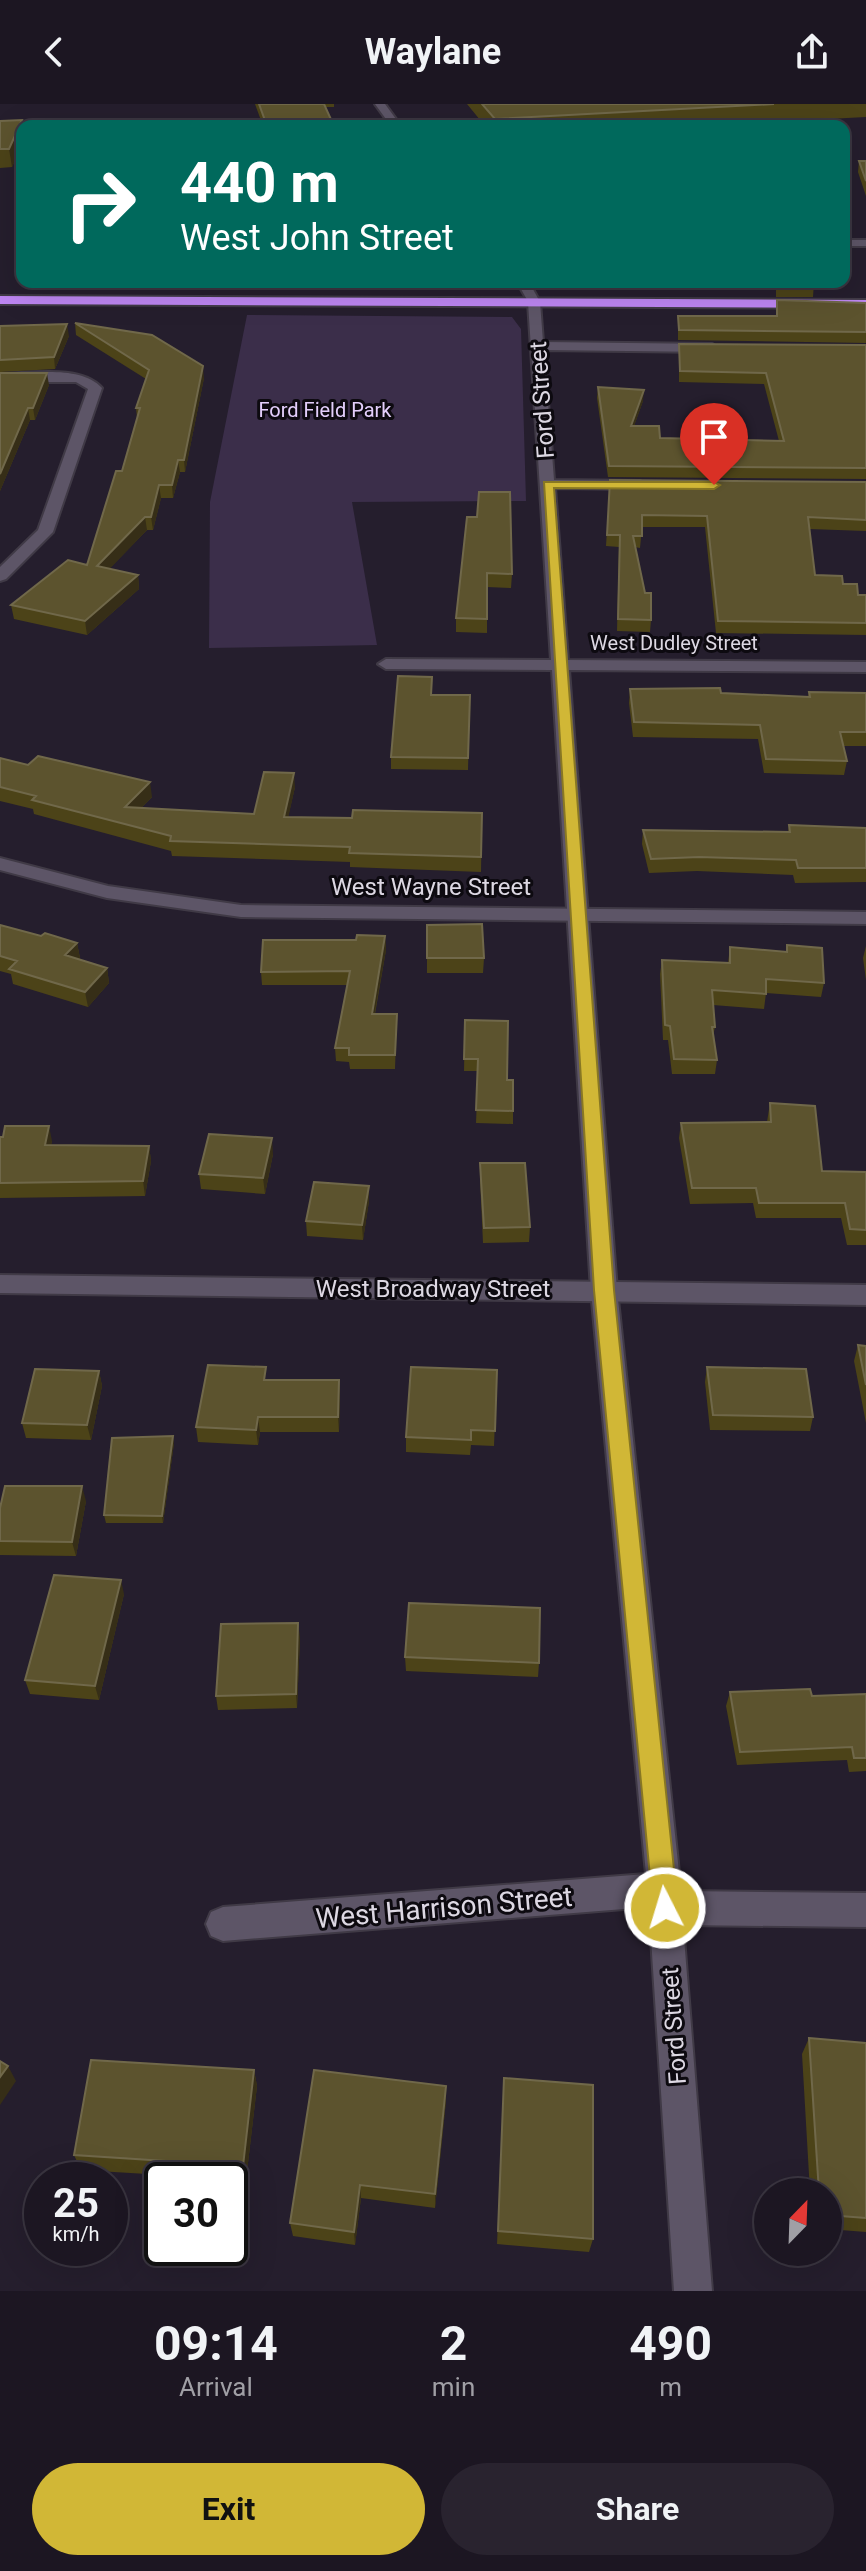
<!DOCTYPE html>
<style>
:root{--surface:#1c1622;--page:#29232f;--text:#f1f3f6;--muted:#a09fa5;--line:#3a3540;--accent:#d1b736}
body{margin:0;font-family:Roboto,sans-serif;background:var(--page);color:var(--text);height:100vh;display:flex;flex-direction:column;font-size:30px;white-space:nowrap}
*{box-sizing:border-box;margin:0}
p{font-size:26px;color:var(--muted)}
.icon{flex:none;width:44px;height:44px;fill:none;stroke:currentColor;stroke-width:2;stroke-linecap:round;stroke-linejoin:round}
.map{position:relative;height:2187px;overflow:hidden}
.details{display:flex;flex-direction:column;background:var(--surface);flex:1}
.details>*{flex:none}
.top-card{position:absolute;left:16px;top:16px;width:834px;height:168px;border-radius:16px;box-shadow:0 8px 32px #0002,0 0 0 2px var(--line);background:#00695c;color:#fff;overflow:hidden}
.needle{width:52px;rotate:23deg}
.fabs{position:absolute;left:754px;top:2074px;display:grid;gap:16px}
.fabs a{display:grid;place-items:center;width:88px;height:88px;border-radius:50%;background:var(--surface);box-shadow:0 8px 32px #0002,0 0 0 2px var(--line);font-size:40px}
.speed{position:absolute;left:24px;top:2058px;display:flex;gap:16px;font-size:40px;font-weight:700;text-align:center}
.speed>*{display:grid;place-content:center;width:104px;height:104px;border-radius:50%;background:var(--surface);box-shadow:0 8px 32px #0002,0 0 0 2px var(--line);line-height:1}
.speed small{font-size:20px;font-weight:400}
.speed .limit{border:4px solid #111;border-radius:12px;background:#fff;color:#111}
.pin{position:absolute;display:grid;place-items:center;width:68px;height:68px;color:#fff;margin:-82px -34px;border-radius:50% 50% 50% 0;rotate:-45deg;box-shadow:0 0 8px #0007}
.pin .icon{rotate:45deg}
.me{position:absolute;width:88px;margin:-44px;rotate:355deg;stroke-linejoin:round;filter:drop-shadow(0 0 6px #0008)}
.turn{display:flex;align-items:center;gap:28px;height:168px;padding:0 32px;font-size:36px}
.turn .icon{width:104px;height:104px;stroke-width:2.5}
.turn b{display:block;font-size:56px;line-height:68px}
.eta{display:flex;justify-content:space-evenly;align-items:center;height:136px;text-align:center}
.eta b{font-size:48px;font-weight:700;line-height:56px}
.primary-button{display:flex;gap:16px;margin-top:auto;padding:16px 32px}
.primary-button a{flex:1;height:92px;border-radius:48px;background:var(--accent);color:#111;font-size:32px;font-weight:700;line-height:92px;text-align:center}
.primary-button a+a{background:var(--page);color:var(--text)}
header{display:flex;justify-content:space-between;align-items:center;height:104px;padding:0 32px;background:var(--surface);font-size:36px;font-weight:700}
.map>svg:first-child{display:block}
</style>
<header><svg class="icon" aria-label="back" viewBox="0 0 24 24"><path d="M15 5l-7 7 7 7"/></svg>Waylane<svg class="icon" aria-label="share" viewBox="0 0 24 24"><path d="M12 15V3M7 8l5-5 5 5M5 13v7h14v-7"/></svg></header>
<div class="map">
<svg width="866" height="2187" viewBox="0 0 866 2187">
<rect width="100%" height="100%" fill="#251e2d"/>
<path fill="#3b2e4a" d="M247 211 512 213 521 225 526 397 352 398 377 541 209 544 210 398Z"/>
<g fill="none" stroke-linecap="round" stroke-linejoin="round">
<defs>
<path id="street" d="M844 136H866V142H844Z
M534 194 540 198 543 238 712 240 718 244 712 248 544 246 554 376 640 377 647 381 640 385 555 384 568 556 866 558V568L569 566 617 1186 681 1787 866 1789V1823L683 1821 712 2187H674L649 1803 223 1837 211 1832 206 1820 211 1808 223 1803 646 1770 591 1186 552 566 386 565 378 560 386 555 551 556 528 198Z
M0 270C30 270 80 260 102 284L53 428 6 475 0 477V463L38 426 88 285 76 278H0Z"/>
<path id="secondary" d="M375 0H385L401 22H391Z
M517 178H529L540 198 538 201H530Z
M0 754 108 782 241 801 866 808V820L241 813 107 794 0 766Z
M0 1171 866 1181V1201L0 1189Z"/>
<path id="highway" d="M0 192 866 196V204L0 200Z"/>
</defs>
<use href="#street" stroke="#403a46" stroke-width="4"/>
<use href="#secondary" stroke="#403a46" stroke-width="4"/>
<use href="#highway" stroke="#403a46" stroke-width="4"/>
<use href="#street" fill="#5d5567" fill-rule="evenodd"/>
<use href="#secondary" fill="#5d5567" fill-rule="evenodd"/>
<use href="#highway" fill="#bd86f2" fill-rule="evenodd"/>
</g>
<path fill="#4c4318" d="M255 0H334V3H325L334 22H263Z
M467 0H866V13L698 22H485Z
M0 17 22 22V41L12 63 0 64Z
M859 57H866V92L858 68Z
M776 178H814L813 193H776Z
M777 196 866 199V239L678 236V212H776Z
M75 219 204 274 185 368H180L173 394H161L153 426H147L109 465 138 471 139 485 87 531 14 515 11 501 87 461 122 367 137 314 136 304 146 275 76 231Z
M0 222 69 232 55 265 0 268Z
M679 240 866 241V375L608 373 597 294 598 283 643 297 634 322 660 334 779 337 764 280 679 278Z
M0 269 49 281 35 316H30L0 387Z
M610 376 866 378V427L809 425 815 471 843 480 858 491H866V531L716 529 705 423H642L640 444 635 443 651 516 650 528 617 527 619 443 606 442Z
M467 413 512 470 511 484 487 483V529L456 528V514Z
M630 585 808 593 809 588 866 589V642H843L847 657 844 671 764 669 758 635 633 633 629 599Z
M432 591H470L468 666 391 665V653Z
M0 654 152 693 141 704 254 710 295 683 288 713 352 714 482 709 481 768 350 763V758L172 752 171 747 34 710 33 705 0 697Z
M789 721 866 724V778L795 779 793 771 697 767 649 769 642 740 643 726 788 728Z
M0 821 41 832 77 839 80 854 78 856 107 864 109 879 88 903 13 880 11 870 0 867Z
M427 821 484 854 483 869H427Z
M385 832 386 846 375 910H397L395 965H350L349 958 336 957 335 944 348 881H262L261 868Z
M787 841 824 879 821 893 766 889 764 905 713 901 715 923 713 932 717 956 715 970H672L668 936H663L660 870 662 856 728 859 730 843 786 848Z
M866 842V876L863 854Z
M465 916 507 976 513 1007V1020L476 1019 478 967H464Z
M770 999 822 1067 866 1068V1141H847L841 1114H756L753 1099 690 1100 679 1034 681 1019 767 1018Z
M0 1033 52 1037 51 1041 149 1042 151 1057 145 1092 0 1094Z
M273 1050 265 1090 201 1085 199 1070Z
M480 1059 530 1123 529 1138 483 1139 480 1075Z
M369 1082V1097L363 1136 307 1132 306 1117Z
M858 1241 866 1242V1319L854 1257Z
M707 1263 813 1313 810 1327 710 1326 705 1278Z
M497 1266 494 1342 471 1341 470 1351 406 1348V1333Z
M99 1267 102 1282 91 1336 26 1334 22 1319Z
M268 1276H339L340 1291 339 1328H260L258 1341 198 1338 196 1323Z
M174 1339 163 1419H106L104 1411Z
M86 1397 76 1452 0 1451V1404Z
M124 1490 99 1596 30 1590 25 1576Z
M300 1533 297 1604 218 1606 216 1592Z
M405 1553 539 1559 538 1573 406 1567Z
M730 1588 812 1592 866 1590V1667L849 1668 847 1656 737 1661 726 1602Z
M809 1934 866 1939V2128L828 2125V2088H810L802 1950Z
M254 1966 257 1982 246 2076 81 2066 74 2051Z
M504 1974 593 2135 589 2148 497 2140Z
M446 1982V1997L435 2104 361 2094 355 2141 293 2132 290 2119Z"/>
<path fill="#362e17" d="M22 16V41L12 63 9 45Z
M67 220 69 232 55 265 54 253Z
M203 262 204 274 185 368 184 356Z
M47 269 49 281 35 316 33 304Z
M644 286 643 297 630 333 631 322Z
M28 304 30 316 0 387V370Z
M178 356 180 368 173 394 172 381Z
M159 381 161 394 153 426 151 413Z
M145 413 147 426 99 476 97 462Z
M138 471 139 485 87 531 85 517Z
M294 669 295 683 285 728 284 713Z
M150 678 152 693 127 718 125 703Z
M385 832 386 846 372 924V910Z
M77 839 80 854 68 867 65 851Z
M107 864 109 879 88 903 85 888Z
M49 1022 52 1037 48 1056 45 1041Z
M272 1034 273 1050 265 1090 263 1074Z
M149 1042 151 1057 145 1092 143 1077Z
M369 1082V1097L363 1136 362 1121Z
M99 1267 102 1282 91 1336 87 1321Z
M339 1276 340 1291 339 1328 338 1313Z
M258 1313 260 1328 258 1341 256 1326Z
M173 1332 174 1339 163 1419 162 1412Z
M82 1382 86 1397 76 1452 72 1438Z
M121 1476 124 1490 99 1596 95 1582Z
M298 1519 300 1533 297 1604 296 1590Z
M8 1962 16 1977 0 2001V1973Z
M254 1966 257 1982 246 2076 243 2062Z
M446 1982V1997L435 2104V2090Z
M360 2081 361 2094 355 2141 354 2128Z"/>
<path fill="#5c532e" stroke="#70684a" stroke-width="2" d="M259 0H324L334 22H267Z
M482 0H774L495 15Z
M22 16 9 45H0V17Z
M859 57H866V77Z
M778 178H814L815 181H778Z
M777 196 866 199V228L679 226 678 212H777Z
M75 219 152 231 203 262 184 356H178L172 381H159L151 413H145L97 462 138 471 85 517 11 501 68 456 87 461 116 367H122L140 304H136L149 266Z
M67 220 54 253 0 256V222Z
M679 240 866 241V364L609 362 598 283 644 286 631 322H659L660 334 784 337 766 269 680 267Z
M0 269H47L33 304H28L0 370Z
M610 376 866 378V416L808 413 815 471 842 472 843 480H857L858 491H866V519L718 517 707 412 642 411V432H633L645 489H651V516L618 515 620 431H607Z
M479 388H510L512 470 487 469V515L456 514 467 413H477Z
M398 572 432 573 431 591H470L468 654 391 653Z
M720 584 721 589 810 593 809 588 866 589V628H840L847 657 766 655 760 621 634 618 630 585Z
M38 652 150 678 125 703 254 710 264 668 294 669 284 713 352 714 353 706 482 709 481 753 349 749 350 743 170 737 171 732 32 696 36 692 0 683V654L28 661Z
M789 721 866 724V764H798L796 756 699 753 651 755 643 726 790 728Z
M482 820 484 854H427V821Z
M0 821 41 832 45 829 77 839 65 851 107 864 85 888 9 865 17 857 0 852Z
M357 831 385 832 372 910H397L395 951H349V944H335L350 867 261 868 263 836H356Z
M787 841 822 844 824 879 766 875V890L712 886 715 923H712L717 956 674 955 670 922 665 921 662 856 730 859V843L787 848Z
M465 916 508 917 507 976H513V1007L476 1006 478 955H464Z
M770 999 815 1002 822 1067 866 1068V1126L850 1125 845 1099H759L756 1084H692L681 1019 771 1018Z
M5 1022H49L45 1041 149 1042 143 1077 0 1079V1033H3Z
M209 1030 272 1034 263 1074 199 1070Z
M480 1059H525L530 1123 484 1124Z
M314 1078 369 1082 362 1121 306 1117Z
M858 1241 866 1242V1281Z
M208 1261 266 1263 264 1276H339L338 1313H258L256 1326 196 1323Z
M411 1263 497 1266 495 1327 471 1326V1336L406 1333Z
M707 1263 806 1265 813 1313 713 1311Z
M35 1265 99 1267 87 1321 22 1319Z
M173 1332 162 1412 104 1411 112 1334Z
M5 1382H82L72 1438 0 1437V1404Z
M54 1471 121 1476 95 1582 25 1576Z
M409 1499 540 1504 539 1559 405 1553Z
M298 1519 296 1590 216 1592 221 1520Z
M810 1585 812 1592 866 1590V1654H854L852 1643 740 1648 730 1588Z
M809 1934 866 1939V2114L828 2111V2088H819Z
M91 1956 254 1966 243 2062 74 2051Z
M0 1957 8 1962 0 1973Z
M314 1966 446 1982 435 2090 360 2081 354 2128 290 2119Z
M504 1974 593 1981V2135L498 2127Z"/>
<path fill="#d1b736" stroke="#887723" stroke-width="2" d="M544 378H714L720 381 714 385 554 384 614 1186 678 1804 674 1813 665 1816 656 1813 653 1804 594 1186Z"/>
<g text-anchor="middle" stroke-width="6" stroke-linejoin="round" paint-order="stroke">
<g font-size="20" fill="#e3cefb" stroke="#0d0a10">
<text x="325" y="313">Ford Field Park</text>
</g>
<g font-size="20" fill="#ddd8e3" stroke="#0d0a10">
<text x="674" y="546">West Dudley Street</text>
</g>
<g font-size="24" fill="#ddd8e3" stroke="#0d0a10">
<text transform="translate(542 296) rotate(-94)" y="8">Ford Street</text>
<text x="431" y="791">West Wayne Street</text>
<text x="433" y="1193">West Broadway Street</text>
<text transform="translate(674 1922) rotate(-94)" y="8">Ford Street</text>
</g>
<g font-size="28" fill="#ddd8e3" stroke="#0d0a10">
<text transform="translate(444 1803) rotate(-5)" y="10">West Harrison Street</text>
</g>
</g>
</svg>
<div class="fabs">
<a><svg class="needle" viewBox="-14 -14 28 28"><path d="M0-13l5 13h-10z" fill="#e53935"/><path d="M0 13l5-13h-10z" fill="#a09fa5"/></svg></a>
</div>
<div class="speed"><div>25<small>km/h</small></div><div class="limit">30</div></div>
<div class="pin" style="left:714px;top:381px;background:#d93025"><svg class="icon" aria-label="arrive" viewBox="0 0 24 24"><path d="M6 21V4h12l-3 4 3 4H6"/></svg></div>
<svg class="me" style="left:665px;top:1804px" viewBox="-20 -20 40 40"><circle r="17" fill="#d1b736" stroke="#fff" stroke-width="3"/><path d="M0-11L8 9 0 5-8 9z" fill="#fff"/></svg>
<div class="top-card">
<div class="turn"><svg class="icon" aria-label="right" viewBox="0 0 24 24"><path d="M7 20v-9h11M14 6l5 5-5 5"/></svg><div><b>440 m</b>West John Street</div></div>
</div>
</div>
<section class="details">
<div class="eta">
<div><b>09:14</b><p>Arrival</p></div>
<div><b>2</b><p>min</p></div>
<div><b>490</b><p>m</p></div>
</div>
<div class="primary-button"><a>Exit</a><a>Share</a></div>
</section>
